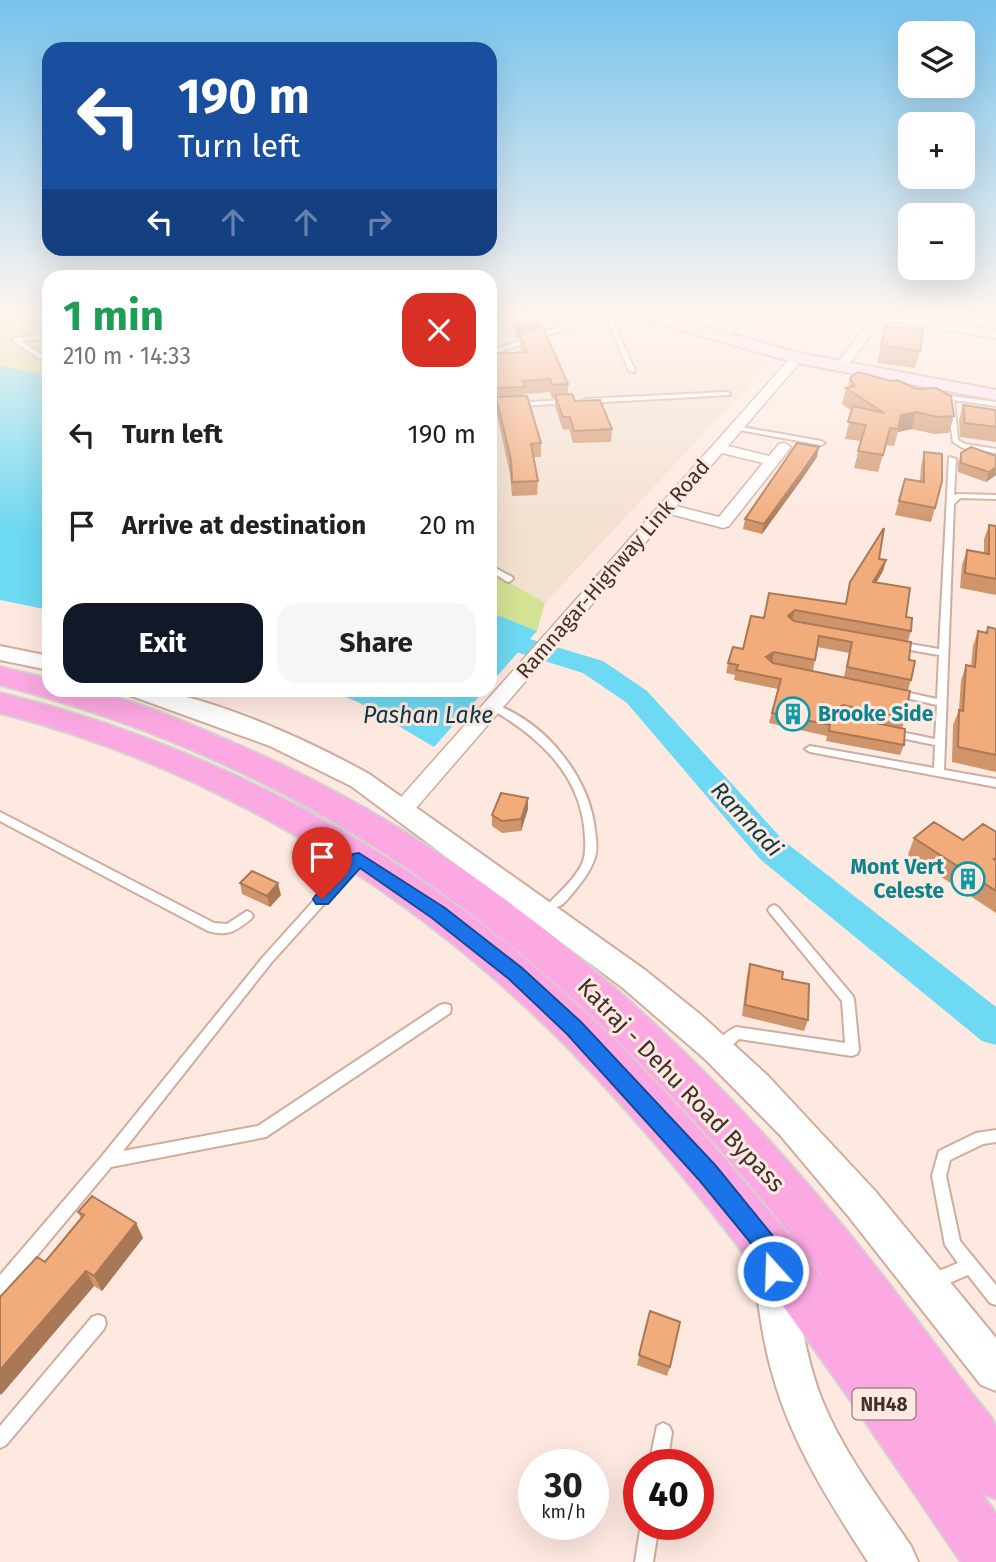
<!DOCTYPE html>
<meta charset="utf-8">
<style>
:root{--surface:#fff;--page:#f6f6f6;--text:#202124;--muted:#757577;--accent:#111827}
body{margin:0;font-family:"Fira Sans",sans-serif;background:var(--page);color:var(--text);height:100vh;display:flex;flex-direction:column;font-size:26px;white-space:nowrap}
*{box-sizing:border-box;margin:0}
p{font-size:23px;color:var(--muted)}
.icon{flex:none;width:38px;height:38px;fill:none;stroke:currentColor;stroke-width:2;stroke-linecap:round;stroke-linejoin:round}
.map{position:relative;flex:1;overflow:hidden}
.panel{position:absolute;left:42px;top:270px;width:455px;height:427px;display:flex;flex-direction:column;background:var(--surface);border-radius:21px;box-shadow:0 7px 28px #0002}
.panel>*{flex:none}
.guide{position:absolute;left:42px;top:42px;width:455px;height:214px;border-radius:21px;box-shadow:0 7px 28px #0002;background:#1a4fa0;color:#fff;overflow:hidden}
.buttons{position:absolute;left:898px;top:21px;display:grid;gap:14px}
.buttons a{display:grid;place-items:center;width:77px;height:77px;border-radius:14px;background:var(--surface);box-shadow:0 7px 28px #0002;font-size:35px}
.speed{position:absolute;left:518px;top:1449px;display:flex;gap:14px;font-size:35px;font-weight:700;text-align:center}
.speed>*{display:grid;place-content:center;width:91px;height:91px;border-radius:50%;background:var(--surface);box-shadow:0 7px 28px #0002;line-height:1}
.speed small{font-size:18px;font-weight:400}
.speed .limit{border:10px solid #d22;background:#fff;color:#111}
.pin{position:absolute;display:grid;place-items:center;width:60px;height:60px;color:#fff;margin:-72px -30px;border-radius:50% 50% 50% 0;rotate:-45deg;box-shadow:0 0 7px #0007}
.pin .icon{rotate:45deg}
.me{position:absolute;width:77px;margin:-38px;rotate:340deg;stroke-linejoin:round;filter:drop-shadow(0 0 5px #0008)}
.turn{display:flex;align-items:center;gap:24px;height:147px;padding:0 21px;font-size:32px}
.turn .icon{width:91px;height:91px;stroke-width:2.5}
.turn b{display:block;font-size:49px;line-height:60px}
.lanes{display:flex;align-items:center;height:66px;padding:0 21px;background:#0003;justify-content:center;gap:35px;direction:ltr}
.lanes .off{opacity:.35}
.round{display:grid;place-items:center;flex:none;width:74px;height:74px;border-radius:21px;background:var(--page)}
.headline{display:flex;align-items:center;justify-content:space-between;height:119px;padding:0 21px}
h1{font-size:42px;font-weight:700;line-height:52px;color:#1e9e55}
.primary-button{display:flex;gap:14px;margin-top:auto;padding:14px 21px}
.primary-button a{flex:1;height:80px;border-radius:21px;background:var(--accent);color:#fff;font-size:28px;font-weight:700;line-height:80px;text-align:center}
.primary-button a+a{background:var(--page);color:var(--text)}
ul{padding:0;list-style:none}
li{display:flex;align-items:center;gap:21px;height:91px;padding:0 21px}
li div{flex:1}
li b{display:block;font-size:26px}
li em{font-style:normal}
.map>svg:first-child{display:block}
</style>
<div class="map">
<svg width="996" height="1562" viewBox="0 0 996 1562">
<rect width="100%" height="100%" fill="#fee9e0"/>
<path fill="#f3e1d0" d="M490 312H616L758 354 769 364 545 603 490 571Z"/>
<path fill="#d4e294" d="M0 312H49V375L0 366Z
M490 571 545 603 537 631 490 612Z"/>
<path fill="#6ed9f2" d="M0 366 49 375V610L0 600Z
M490 612 537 631 490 684Z
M329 690H485L434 747 360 703Z"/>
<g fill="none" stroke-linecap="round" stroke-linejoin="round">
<path fill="#6ed9f2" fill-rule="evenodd" d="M490 627 603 661 647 691 784 841 996 1007V1045L982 1041 760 859 627 703 583 673 490 644Z"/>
<defs>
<path id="service" d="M573 312 597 313 612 319 635 371 634 372 629 371 608 321 596 317H581L583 323 490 355V351L578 321Z
M702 312H712L740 321 752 312H759L720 340 717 338 718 337 736 323Z
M49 334V338L21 341 42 355 49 356V360L38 358 12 340 15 338Z
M727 392 730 394 729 395 586 403 583 401 586 399Z
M950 396 996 402V406L954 400 958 440 965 444 996 449V453L963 448 953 442 947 398Z
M567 400 570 402 569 403 490 408V404Z
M736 426 821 441 825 443 821 445 734 429 733 428Z
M949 457 956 459 954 495 958 494 996 495V499L960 498 954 504 944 770 996 779V787L810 752 805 749 810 746 934 768 935 745 891 736 886 733 891 730 935 739 937 705 893 695 891 693 896 690 937 699 939 655 898 648 893 645 898 642 939 649Z
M490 565 512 577 513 579 509 582 506 581 490 571Z
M494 704C545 722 589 776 595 830 596 839 598 849 595 857 591 871 581 883 572 894 566 901 561 909 551 907L549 904 551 901C562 890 575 878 582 864 587 852 585 839 584 826 577 771 537 736 491 709L489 707Z
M0 812 214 923 227 924 247 911 251 913 253 916 251 919C235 931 229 937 208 931L0 821Z
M357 856 361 857 363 860 361 863 271 963 123 1151 258 1126 440 1005 445 1004 450 1005 451 1009 450 1013 266 1137 111 1167 6 1293 0 1295V1275L102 1156 263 957 353 857Z
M774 905 778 907 852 995 854 999 859 1050 857 1054 852 1056 739 1039C732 1045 725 1055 715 1052L713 1048C717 1040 728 1030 736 1027L845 1043 842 1001 770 913 768 910 770 907Z
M996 1130V1142L983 1144 950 1160 946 1176 960 1241 996 1285V1305L990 1303 968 1275 933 1290 927 1288 925 1282 927 1276 958 1263 945 1245 932 1176 939 1151 976 1133Z
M98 1315 104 1317 106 1323 104 1329 6 1445 0 1448V1426L92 1317Z
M663 1423 669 1426 672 1432 667 1465H649L657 1426Z
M641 1524H659L653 1562H635Z"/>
<path id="minor" d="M881 314 996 330V338L881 320 845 370H837L835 367 873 316Z
M797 354 803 358 801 361 728 446 769 456 779 444 784 443 791 447 729 526 723 528 670 514 410 815 402 818 394 815 391 810 394 805 793 355ZM722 453 763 463 719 517 676 506Z"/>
<path id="tertiary" d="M0 646 49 656V670L0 660Z
M125 690C189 684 312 742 369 774L645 970 701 1015 767 1075 876 1192 996 1338V1391L981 1385 849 1217 780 1135 705 1059 623 988 351 786 270 746 129 695Z
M772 1245 786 1250 791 1264C799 1309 805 1357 822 1400 843 1452 879 1499 911 1546L918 1562H868C830 1503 792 1444 773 1376 762 1339 758 1301 753 1264L758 1250Z"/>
<path id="secondary" d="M626 312H652L799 353 996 390V400L797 363 628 315Z"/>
<path id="trunk" d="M0 667 49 679V690C62 690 76 688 88 690 139 701 189 724 236 744 510 862 728 1071 906 1306 930 1337 953 1369 977 1400 983 1408 994 1418 996 1427 996 1442 996 1481 996 1499L981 1493 996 1513V1562H961C841 1386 722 1206 573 1053 417 893 217 768 0 713V693C194 741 377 833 530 963 648 1063 749 1182 844 1305 628 1010 362 776 0 685Z"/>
</defs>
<use href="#service" stroke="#cead9e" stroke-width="4"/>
<use href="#minor" stroke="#cead9e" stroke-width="3"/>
<use href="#tertiary" stroke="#cead9e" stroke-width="4"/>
<use href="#secondary" stroke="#cead9e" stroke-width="4"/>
<use href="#trunk" stroke="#d5d2d0" stroke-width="4"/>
<use href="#service" fill="#fff" fill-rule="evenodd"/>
<use href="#minor" fill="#fff" fill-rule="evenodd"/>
<use href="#tertiary" fill="#fff" fill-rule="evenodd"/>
<use href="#secondary" fill="#fedff4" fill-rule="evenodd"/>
<use href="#trunk" fill="#fca8e2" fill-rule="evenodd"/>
</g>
<path fill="#d0946a" d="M508 312H538L539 329 568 384V394L575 401 612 429 611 442 573 443 569 429 563 430 555 407V398H552L550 392 525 394 541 443V457H533L538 481 537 495 512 496 510 474 496 410V401H494L492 396H490V354L522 352 520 347V338L517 339Z
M899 312H927L925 317Z
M885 326 920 351 915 368 877 363Z
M850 378 954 416 949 433 934 434 912 429 898 432 894 446 886 445 878 472 854 468 861 441 845 439 852 411 842 404 846 388H848Z
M963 405 996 410V442L960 437 959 420Z
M924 452 935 508 931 522 895 515 905 479 920 482 921 466Z
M961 453 996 456V475L986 482 958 472V463Z
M817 457 802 479 762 534 743 529 745 519Z
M989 525 996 526V595L960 588 962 565 967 550 984 553V539Z
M879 559 886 560 883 571 876 582 906 617 911 631 908 641 793 620 909 660 911 680 908 690 844 677 849 653 817 647 813 671 905 718 902 729 904 745 900 755 826 741 827 736 769 723 778 689 734 680 735 675 726 673 728 663 743 649 764 618 769 593 845 604 850 582Z
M988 627 996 629V772L952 762 953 725 959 710 961 680 966 665 971 666 973 646 978 631 986 633Z
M528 809 521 831 502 833 492 826V815Z
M996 832V913L908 855 914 838 963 840Z
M240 883 281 895 270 907 242 894Z
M750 964 782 979 808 1020 804 1031 742 1016 747 976Z
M78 1212 136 1223 143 1238 102 1291 94 1286 1 1395 0 1393V1297L45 1262 81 1218Z
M650 1311 670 1367 667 1376 637 1365Z"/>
<path fill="#a97856" d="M540 318 539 331 520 335V338L517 339V326Z
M916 412 912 429 898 432 901 415Z
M819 447 817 457 802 479 762 534 764 524Z
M996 467V475L986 482 989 472Z
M886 560 883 571 871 592 873 582Z
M795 610 792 620 788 616Z
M774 652 772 662 766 657Z
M843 705 841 715 835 709Z
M528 798V809L521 831V819Z
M278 883 281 895 270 907 267 896Z
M136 1223 143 1238 102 1291 94 1276Z
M86 1271 94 1286 1 1395 0 1393V1370Z"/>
<path fill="#f2ac7b" stroke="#a97856" stroke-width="2" d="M513 312H538L540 318 517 326Z
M885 326 923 330 920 351 881 345Z
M543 327 568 384 552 385 550 379 523 381 525 387 494 388 492 383H490V354L527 352 520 335Z
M858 372 891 381 897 380 917 389 936 388 951 396 954 416 938 417 916 412 901 415 898 429 890 428 883 455 858 451 866 425 848 422 853 406 884 413 846 388 855 386 850 378Z
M572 394 575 401 600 400 612 429 574 431 570 417H563L555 395Z
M527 396 541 443 531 444 538 481 512 482 511 460 496 397Z
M963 405 996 410V427L965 423Z
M797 443 819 447 804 469 764 524 745 519Z
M971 447 996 456V467L989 472 961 463V453Z
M924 452 942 454V481L935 508 899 501 905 479 924 482Z
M989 525 996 526V579L965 573 967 550 989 554Z
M884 528 879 559 886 560 873 582 910 588 906 617 912 618 911 631 795 610 788 616 794 621 911 642 909 660 915 661 911 680 847 667 852 642 819 636 815 660 774 652 766 657 773 663 910 691 905 718 843 705 835 709 842 716 905 729 904 745 829 731 830 725 772 713 781 679 736 670 738 665 728 663 733 647 743 649 751 616 764 618 769 593 846 604 850 582Z
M988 627 996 629V755L958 747 959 710 963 711 966 665 975 667 978 631 987 633Z
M501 793 528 798 521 819 502 821 492 815Z
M934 822 963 840 983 824 996 832V858L994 859 996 860V891L914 838Z
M252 871 278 883 267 896 240 883Z
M750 964 783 972 782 979 809 984 808 1020 745 1005Z
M92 1196 136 1223 94 1276 86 1271 0 1370V1297L37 1257 45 1262 84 1215 78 1212Z
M650 1311 680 1322 670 1367 639 1355Z"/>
<linearGradient id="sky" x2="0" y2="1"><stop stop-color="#77c3ec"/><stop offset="0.59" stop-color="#fff5f1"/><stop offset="1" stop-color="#fff5f1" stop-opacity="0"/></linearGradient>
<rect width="996" height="531" fill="url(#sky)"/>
<path fill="#1a73e8" stroke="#114b97" stroke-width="2" d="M359 853 445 908 522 968 581 1022 716 1166 777 1241 785 1271 781 1279 773 1282 765 1279 759 1253 700 1181 567 1034 509 979 432 918 360 868 328 904H316L313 899 316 895 353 854Z"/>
<defs>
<symbol id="building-ring" viewBox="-11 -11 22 22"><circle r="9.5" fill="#fee9e0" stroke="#0f9aa8" stroke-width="1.5"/><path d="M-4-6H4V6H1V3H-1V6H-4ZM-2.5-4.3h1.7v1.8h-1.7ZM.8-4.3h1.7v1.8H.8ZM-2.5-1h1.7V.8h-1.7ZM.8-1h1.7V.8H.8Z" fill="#0f9aa8"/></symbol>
</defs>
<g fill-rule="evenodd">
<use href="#building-ring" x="774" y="695" width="38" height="38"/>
<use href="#building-ring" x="949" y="860" width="38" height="38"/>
</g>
<g text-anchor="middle" stroke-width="6" stroke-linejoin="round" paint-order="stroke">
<rect fill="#fee9e0" stroke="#786861" stroke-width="2" x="852.5" y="1388.5" width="63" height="31" rx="5"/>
<g font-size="19" font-weight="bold" fill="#3f312b">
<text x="884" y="1411">NH48</text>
</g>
<g font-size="21" fill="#3f312b" stroke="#fee9e0">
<text transform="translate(613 569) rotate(-49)" y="7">Ramnagar-Highway Link Road</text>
</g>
<g font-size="21" font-weight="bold" fill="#0d838f" stroke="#fee9e0" text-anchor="start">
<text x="818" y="721">Brooke Side</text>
<text x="944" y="874" text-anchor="end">Mont Vert<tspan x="944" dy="24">Celeste</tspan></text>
</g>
<g font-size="23" font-style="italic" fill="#083b46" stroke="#fee9e0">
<text x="428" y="723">Pashan Lake</text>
<text transform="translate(747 819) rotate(47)" y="8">Ramnadi</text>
</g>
<g font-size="24" fill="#3f312b" stroke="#fee9e0">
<text transform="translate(681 1085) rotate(46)" y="8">Katraj - Dehu Road Bypass</text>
</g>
</g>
</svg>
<div class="buttons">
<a><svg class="icon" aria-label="layers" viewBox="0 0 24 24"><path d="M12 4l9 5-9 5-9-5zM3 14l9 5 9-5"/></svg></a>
<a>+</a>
<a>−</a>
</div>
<div class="speed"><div>30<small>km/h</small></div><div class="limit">40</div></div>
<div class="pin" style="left:322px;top:899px;background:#d93025"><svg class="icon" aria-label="arrive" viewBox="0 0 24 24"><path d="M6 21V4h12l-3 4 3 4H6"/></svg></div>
<svg class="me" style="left:773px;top:1271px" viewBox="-20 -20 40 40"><circle r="17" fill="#1a73e8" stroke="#fff" stroke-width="3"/><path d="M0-11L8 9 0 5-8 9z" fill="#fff"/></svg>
<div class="guide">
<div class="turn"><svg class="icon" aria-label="left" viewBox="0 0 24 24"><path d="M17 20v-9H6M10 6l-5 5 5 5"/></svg><div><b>190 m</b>Turn left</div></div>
<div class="lanes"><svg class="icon" aria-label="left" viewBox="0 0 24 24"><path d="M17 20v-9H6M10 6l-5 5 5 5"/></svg><svg class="icon off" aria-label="ahead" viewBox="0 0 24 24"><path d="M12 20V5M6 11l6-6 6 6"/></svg><svg class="icon off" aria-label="ahead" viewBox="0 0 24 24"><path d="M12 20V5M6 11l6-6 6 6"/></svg><svg class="icon off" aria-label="right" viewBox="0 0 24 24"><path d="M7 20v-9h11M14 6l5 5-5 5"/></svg></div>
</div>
<section class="panel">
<div class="headline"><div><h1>1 min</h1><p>210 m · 14:33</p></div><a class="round" style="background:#d93025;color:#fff"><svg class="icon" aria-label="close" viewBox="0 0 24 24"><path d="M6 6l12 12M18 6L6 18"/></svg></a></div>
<ul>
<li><svg class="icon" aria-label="left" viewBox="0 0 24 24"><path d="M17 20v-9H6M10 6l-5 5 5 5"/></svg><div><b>Turn left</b></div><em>190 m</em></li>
<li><svg class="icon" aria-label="arrive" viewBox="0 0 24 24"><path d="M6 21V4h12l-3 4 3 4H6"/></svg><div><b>Arrive at destination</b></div><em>20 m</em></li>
</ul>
<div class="primary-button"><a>Exit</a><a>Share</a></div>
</section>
</div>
